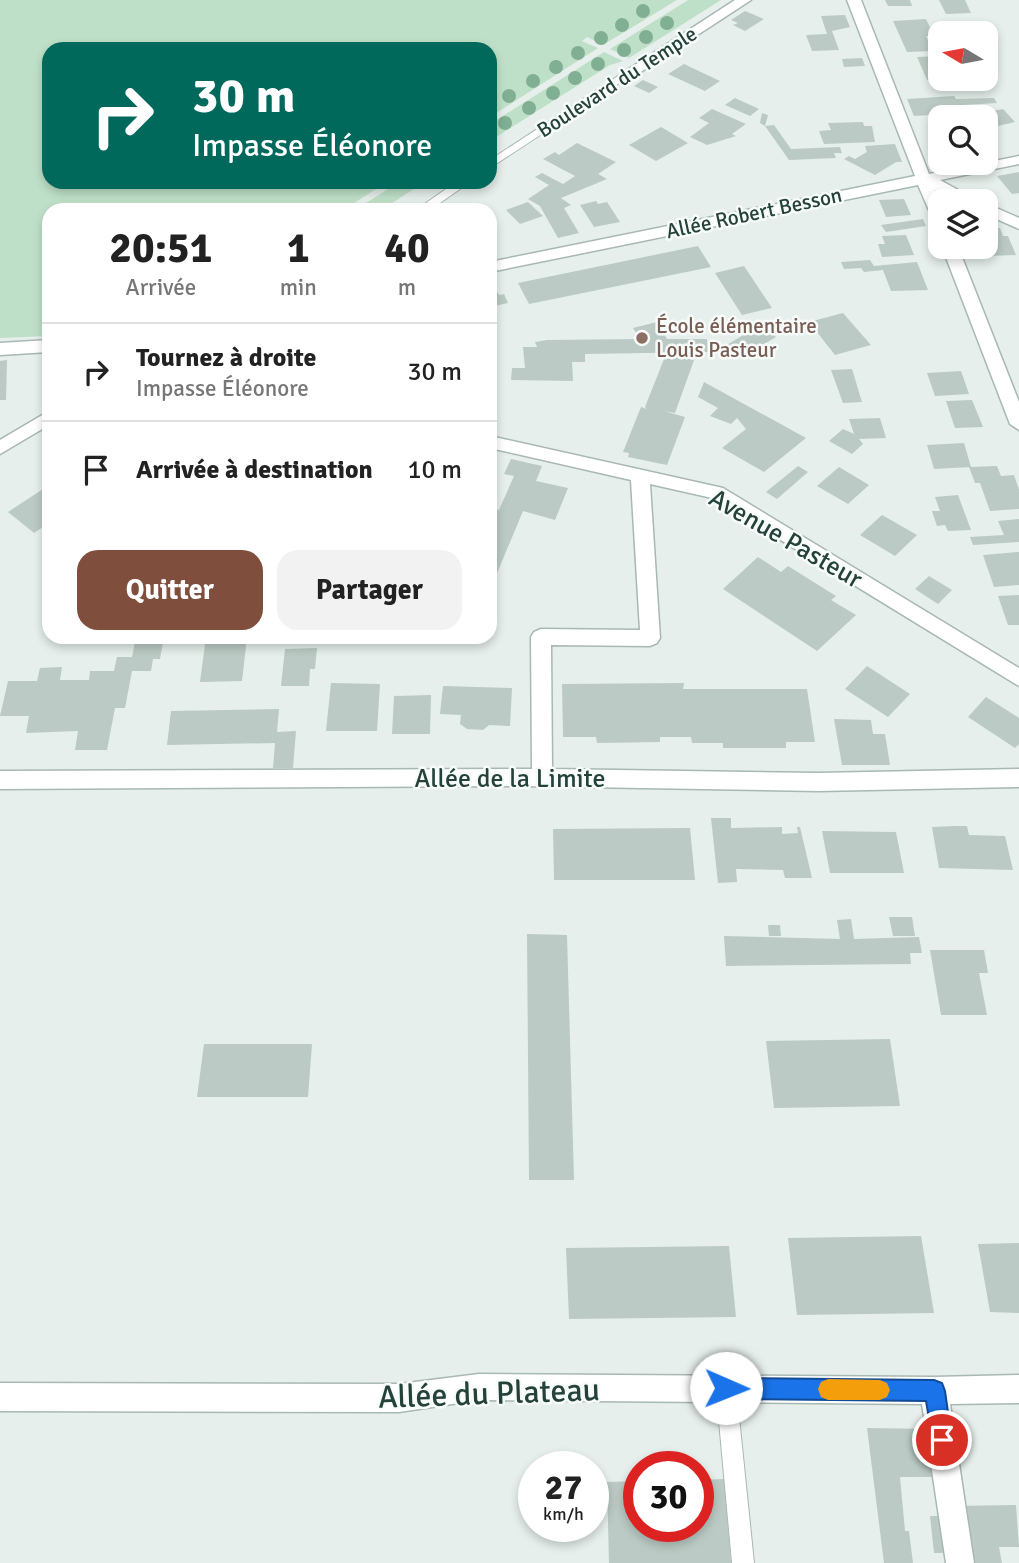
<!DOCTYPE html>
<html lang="fr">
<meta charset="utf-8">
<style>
:root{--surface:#fff;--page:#f2f2f2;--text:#222;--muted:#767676;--line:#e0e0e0;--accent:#804e3d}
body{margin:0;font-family:Signika,sans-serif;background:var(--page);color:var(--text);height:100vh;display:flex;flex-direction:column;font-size:26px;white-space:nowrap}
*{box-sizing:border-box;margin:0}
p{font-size:23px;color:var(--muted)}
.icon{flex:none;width:38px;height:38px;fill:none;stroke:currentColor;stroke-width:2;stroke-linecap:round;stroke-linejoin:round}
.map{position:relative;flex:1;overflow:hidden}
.details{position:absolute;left:42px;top:203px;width:455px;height:441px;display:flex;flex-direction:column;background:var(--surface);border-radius:21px;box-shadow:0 4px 10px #0003}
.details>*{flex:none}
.top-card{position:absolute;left:42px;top:42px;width:455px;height:147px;border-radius:21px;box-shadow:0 4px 10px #0003;background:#00695c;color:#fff;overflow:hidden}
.needle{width:46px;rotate:280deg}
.tools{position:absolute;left:928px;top:21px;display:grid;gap:14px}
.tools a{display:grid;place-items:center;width:70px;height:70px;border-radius:14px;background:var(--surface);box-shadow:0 4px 10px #0003;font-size:35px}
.speed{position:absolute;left:518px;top:1451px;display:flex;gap:14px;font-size:35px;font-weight:700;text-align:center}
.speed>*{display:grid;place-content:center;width:91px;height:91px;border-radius:50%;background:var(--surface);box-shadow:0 4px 10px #0003;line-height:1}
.speed small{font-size:18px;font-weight:400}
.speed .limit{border:10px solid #d22;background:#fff;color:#111}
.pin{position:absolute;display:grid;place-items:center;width:60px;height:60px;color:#fff;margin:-30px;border:4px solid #fff;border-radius:50%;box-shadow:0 2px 7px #0007}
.me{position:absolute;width:77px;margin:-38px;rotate:91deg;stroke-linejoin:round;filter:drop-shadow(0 0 5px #0008)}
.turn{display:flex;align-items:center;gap:24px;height:147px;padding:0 35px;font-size:32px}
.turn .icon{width:91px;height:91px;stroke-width:2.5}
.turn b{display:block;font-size:49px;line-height:60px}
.eta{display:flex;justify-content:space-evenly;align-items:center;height:119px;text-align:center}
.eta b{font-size:42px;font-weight:800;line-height:49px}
.button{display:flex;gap:14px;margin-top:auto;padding:14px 35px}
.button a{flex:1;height:80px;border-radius:21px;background:var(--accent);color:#fff;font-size:28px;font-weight:800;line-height:80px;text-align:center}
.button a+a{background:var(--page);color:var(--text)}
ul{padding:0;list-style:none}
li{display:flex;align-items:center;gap:21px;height:98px;padding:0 35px;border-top:2px solid var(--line)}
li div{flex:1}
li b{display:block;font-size:26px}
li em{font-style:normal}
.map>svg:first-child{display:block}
</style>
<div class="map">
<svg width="1019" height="1563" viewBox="0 0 1019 1563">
<rect width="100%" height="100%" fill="#e6efeb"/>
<path fill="#bfe0c8" d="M0 0H677L603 45 587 37 582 41 598 48 490 117V49H49V182H387L343 210H49V336L0 338Z
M688 0H721L629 58 610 49Z
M604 52 623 61 610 65 490 141V124Z
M399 182H425L381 210H355Z"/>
<path fill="#bbcac4" d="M885 0H910L912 6H888Z
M939 0H965L971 13 946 14Z
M745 11 764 19 745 31 733 25 738 23 731 20Z
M845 15 850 27 832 31 839 50 812 51 806 35 827 34 821 16Z
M926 19 934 36H926L933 51 907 52 893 21Z
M940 56V79L927 80 917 57Z
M862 58 865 66 844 67 842 59Z
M684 64 720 81 705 91 668 74Z
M643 80 658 87 649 93 634 86Z
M954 96 956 99 994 98 997 103 947 106 951 114 914 116 907 99Z
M735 98 759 109 750 116 725 105Z
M712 109 746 124 732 134 736 136 707 145 690 137 709 123 699 118Z
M1003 109 1015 122 989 128 985 123V117L977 114Z
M762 113 768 115 765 126 774 125 791 149 840 147 842 153H834L836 158 789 160 765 126 760 123Z
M863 122 864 126H872L875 142 824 144 819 131 831 130 828 123Z
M661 127 688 143 656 161 629 145Z
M577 143 616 162 598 174 607 179 561 198 571 205 564 208 579 233 558 238 540 206 528 199 549 185 535 177 542 173 563 184 575 176 543 159 555 152 559 155Z
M895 144 902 162H896L875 175 844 159 849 156 855 159 867 152 865 146Z
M1019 172V193L1012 194 997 176Z
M904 199 911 215 886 217 879 200Z
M596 201 598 204 607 202 620 222 594 227 580 205Z
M528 202 543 216 520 224 506 210Z
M923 219 926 226 886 232 881 225Z
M985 228H1000L1003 236H1008L1016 255 987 256 983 247Z
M906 235 914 255 882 257 878 244H885L882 236Z
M698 246 711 267 529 304 518 283Z
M870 260 874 266 917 262 928 290 891 291 883 270 864 272 861 268 844 269 841 262Z
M744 266 772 308 742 315 715 273Z
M494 287 499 295 504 294 508 303 490 307V288Z
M843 313 871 345 835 355 809 322Z
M657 322 667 339H707L708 352 585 354V362H572L573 381 511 380 512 368H525L523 347H537L535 342 547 340 640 339 633 328Z
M760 325 776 337 742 357 725 346Z
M666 354 694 360 675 413 664 411 685 417 667 465 628 457 629 453 623 452 641 407 647 409 645 407Z
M7 360 6 400H0V361Z
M852 369 862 402 843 403 831 370Z
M961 371 969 394 935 396 927 373Z
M704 382 806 438 764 472 722 448 746 429 737 418 731 424 710 416 718 408 698 397Z
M972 400 983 427 955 428 946 401Z
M880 418 886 438 859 439 863 444 852 454 829 441 843 429 854 434 849 419Z
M964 443 971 467 934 469 927 445Z
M511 459 542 466 536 481 568 488 555 520 523 511 490 590V508L499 510 514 476 504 474Z
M798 466 808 472 777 499 766 492Z
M997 466 1001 476 1014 475 1019 490V509L990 511 980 483H975L969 467Z
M839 467 869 485 848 504 817 486Z
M46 487 49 489V523L34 533 8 512Z
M958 495 971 530 948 531 945 525 937 526 932 511H940L935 497Z
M882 515 917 535 895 556 860 535Z
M1019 519V542L973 545 970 537 1004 535 998 521Z
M1019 552V585L994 587 983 555Z
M758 557 781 572 788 566 836 596 831 600 856 615 817 651 723 589Z
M929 576 952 590 938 604 915 589Z
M1019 595V625H1008L998 596Z
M136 637H164L160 659H153L151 671H132L125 708H115L107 750H75L78 731 26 733 29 716H0L8 681H37L40 668 62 667 60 680H89L90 671H114L117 657H132Z
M206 637H247L242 681 200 682Z
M317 648 315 669H310L309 686H281L285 649Z
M867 666 910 694 888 717 845 689Z
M331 683 380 684 377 731H326Z
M684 683 683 689H807L815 742H786V748H723V743H692L691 737H660V742L597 743 596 737H563L562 684Z
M443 686 512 688 510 726 489 725 483 730 467 729 460 724 461 715 440 714Z
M431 695 430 734H392L394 696Z
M986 697 1019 718V744L1015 748 968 717Z
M279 709 277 732 296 731 293 768H273L275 743 167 745 171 711Z
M834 719 871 720 873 734H885L890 765H842Z
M711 818H731V828L782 827V834L798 833 797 827H800L812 878H785L783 870 736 869 737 882 718 883Z
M956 826H967L969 835 1005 836 1013 870 939 868 932 827Z
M690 828 695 880H554L553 829Z
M822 831 896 832 904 873H830Z
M889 917H912L915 936H893Z
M851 919 854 939 919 937 922 953H910L911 964 726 966 724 936 840 939 837 920Z
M768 925H780L781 936H769Z
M527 934 567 935 574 1180H529Z
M930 950H984L988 973H979L987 1015H941Z
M890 1039 900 1106 774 1108 766 1041Z
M204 1044H312L308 1097H197Z
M921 1236 934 1313 797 1315 788 1238Z
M1019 1243V1313L990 1312 978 1244Z
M729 1246 736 1317 569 1319 566 1248Z
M867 1428 932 1429 937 1477H900L905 1531H909L913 1563H884Z
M724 1479 731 1563H609L607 1482 639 1481V1526H698V1480Z
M1016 1505 1019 1547H999L1002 1563H963L954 1506Z
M930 1516H947L953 1553H934Z"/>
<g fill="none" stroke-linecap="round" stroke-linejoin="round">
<defs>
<path id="service" d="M621 74 630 76 490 168V160Z
M456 182H470L430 210H416Z
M726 1378 733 1381 736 1388 754 1563H732L716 1388 719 1381Z"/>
<path id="minor" d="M735 0H751L630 79H620L618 76Z
M847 0H861L929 174 1019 156V164L940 180 978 201H959L935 190 940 201V226L935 224 918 185 490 272V262L915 176Z
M985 203 1019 218V229L985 214Z
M942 247H958L1019 402V430L1010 424Z
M49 340V352L0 355V343Z
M490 436 723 488 1019 668V686L712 498 650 484 660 638 657 643 650 646 551 645 552 769 818 773 1019 769V787L818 791 521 786 0 789V771L532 769 531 637 534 632 541 629 640 630 631 480 490 448Z
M479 1374 934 1377 1019 1375V1403L950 1404 974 1563H946L922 1404 479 1400 399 1412 0 1411V1383L399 1384Z"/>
<path id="tertiary" d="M49 411V425L0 454V440Z"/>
</defs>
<use href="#service" stroke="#a8b8b2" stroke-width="2"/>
<use href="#minor" stroke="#a8b8b2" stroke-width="3"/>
<use href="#tertiary" stroke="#a8b8b2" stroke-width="3"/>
<use href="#service" fill="#fff" fill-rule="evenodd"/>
<use href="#minor" fill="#fff" fill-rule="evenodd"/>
<use href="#tertiary" fill="#fff" fill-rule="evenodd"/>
</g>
<g fill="#80af93">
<circle cx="643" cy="11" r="7"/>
<circle cx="667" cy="23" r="7"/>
<circle cx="622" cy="25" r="7"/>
<circle cx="646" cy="37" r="7"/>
<circle cx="601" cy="38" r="7"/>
<circle cx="624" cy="50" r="7"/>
<circle cx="578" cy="53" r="7"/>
<circle cx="598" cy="64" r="7"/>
<circle cx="556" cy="67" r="7"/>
<circle cx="575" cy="78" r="7"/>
<circle cx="533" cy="81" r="7"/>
<circle cx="553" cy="93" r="7"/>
<circle cx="509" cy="96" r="7"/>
<circle cx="529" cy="108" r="7"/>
<circle cx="505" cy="123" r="7"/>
</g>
<path fill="#1a73e8" stroke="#114b97" stroke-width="2" d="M726 1378 934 1380 942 1383 945 1391 952 1440 949 1447 942 1450 934 1447 926 1401 726 1399 719 1396 716 1388 719 1381Z"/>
<path fill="#f59e0b" d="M828 1379 880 1380 887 1383 890 1390 887 1397 880 1400H828L821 1397 818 1389 821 1382Z"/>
<circle fill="#8d6e63" stroke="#f7fbf9" stroke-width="2.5" cx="642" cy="338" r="7"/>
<g text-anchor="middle" stroke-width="5" stroke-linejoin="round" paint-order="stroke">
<g font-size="21" fill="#24423a" stroke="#f7fbf9">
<text transform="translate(617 82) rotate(-33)" y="7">Boulevard du Temple</text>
<text transform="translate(754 213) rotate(-12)" y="7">Allée Robert Besson</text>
</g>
<g font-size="21" fill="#785e54" stroke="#f7fbf9" text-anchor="start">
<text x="656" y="333">École élémentaire<tspan x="656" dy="24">Louis Pasteur</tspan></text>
</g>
<g font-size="26" fill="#24423a" stroke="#f7fbf9">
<text transform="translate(786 538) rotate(30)" y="9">Avenue Pasteur</text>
<text x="510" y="787">Allée de la Limite</text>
</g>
<g font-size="32" fill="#24423a" stroke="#f7fbf9">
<text transform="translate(489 1393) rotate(-2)" y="11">Allée du Plateau</text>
</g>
</g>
</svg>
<div class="tools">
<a><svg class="needle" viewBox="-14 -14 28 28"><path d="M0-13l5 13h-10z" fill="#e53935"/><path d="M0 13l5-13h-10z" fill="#767676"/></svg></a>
<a><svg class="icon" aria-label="search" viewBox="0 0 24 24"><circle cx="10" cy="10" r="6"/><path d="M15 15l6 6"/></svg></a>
<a><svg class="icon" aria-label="layers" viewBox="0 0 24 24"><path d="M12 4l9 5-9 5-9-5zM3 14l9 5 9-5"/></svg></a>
</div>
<div class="speed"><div>27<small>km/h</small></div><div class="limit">30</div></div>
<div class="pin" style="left:942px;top:1440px;background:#d93025"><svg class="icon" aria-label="arrive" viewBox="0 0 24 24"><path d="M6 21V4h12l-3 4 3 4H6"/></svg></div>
<svg class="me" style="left:726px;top:1388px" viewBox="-20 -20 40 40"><circle r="19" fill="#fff"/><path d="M0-13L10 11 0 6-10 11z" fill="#1a73e8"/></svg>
<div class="top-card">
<div class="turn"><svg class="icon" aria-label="right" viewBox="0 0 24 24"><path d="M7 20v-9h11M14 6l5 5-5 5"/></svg><div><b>30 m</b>Impasse Éléonore</div></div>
</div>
<section class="details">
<div class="eta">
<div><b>20:51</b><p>Arrivée</p></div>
<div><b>1</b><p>min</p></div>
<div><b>40</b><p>m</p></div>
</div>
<ul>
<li><svg class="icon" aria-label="right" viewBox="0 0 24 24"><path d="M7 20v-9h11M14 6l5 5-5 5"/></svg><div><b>Tournez à droite</b><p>Impasse Éléonore</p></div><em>30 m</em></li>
<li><svg class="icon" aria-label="arrive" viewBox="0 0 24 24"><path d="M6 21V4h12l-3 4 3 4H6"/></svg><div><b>Arrivée à destination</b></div><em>10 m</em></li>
</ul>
<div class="button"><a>Quitter</a><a>Partager</a></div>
</section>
</div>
